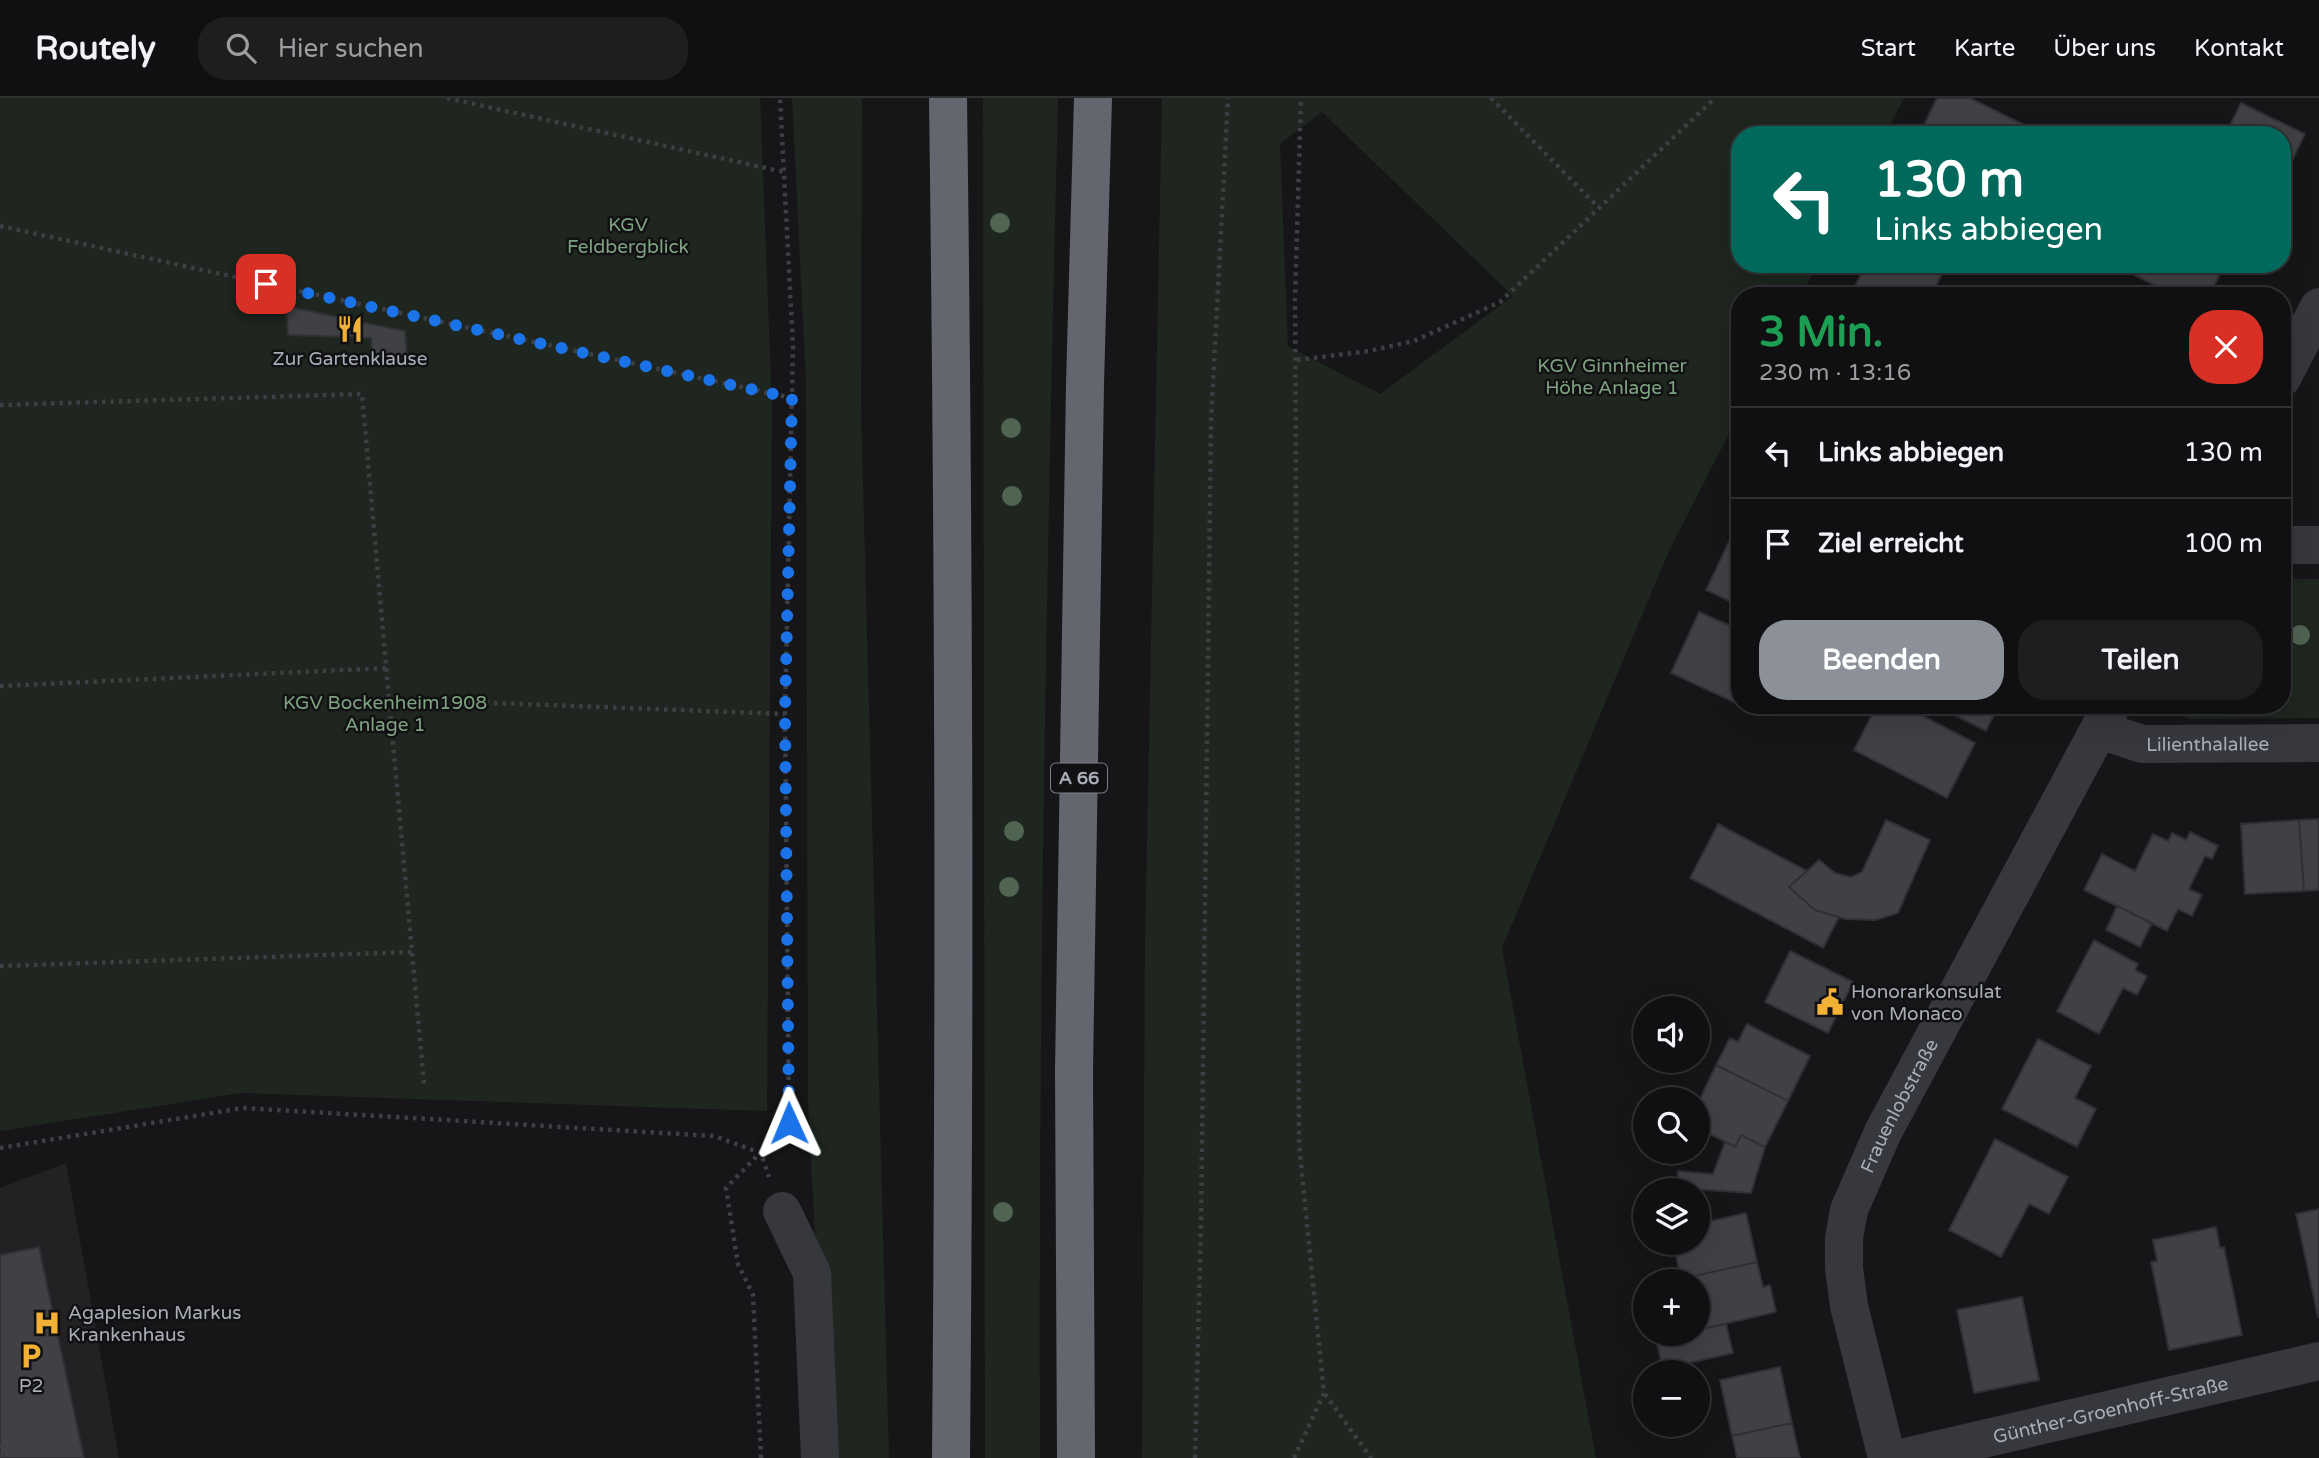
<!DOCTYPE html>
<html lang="de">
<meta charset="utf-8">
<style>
:root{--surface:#101012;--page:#1e1e20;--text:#f1f3f6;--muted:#9c9d9f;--line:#303032;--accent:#8c9099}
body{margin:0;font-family:"Varela Round",sans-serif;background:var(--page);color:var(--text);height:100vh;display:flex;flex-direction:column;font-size:26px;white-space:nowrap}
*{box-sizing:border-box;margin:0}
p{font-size:23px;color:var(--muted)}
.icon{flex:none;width:38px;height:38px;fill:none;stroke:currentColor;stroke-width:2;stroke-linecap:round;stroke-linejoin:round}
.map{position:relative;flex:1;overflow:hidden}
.details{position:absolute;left:1731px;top:189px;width:560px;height:427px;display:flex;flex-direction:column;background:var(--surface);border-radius:28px;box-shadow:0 7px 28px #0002,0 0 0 2px var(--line)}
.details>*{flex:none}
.top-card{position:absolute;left:1731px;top:28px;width:560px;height:147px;border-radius:28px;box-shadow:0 7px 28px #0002,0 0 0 2px var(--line);background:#00695c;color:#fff;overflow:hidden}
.fabs{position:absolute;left:1633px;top:898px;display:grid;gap:14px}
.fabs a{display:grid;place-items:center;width:77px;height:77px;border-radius:50%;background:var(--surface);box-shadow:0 7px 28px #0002,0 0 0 2px var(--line);font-size:35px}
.pin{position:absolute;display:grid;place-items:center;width:60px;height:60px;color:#fff;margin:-30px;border-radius:14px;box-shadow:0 4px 10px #0006}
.me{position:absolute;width:77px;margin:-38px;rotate:359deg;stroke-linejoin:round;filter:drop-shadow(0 0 5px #0008)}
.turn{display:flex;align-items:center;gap:24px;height:147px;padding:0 28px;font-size:32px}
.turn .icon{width:91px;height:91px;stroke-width:2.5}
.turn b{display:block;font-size:49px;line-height:60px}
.round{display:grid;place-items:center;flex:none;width:74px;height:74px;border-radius:28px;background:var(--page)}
.overview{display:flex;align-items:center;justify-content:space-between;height:119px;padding:0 28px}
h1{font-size:42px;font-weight:700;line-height:52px;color:#1e9e55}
.action{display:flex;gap:14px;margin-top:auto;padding:14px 28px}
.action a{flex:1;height:80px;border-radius:28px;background:var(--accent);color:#fff;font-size:28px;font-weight:700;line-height:80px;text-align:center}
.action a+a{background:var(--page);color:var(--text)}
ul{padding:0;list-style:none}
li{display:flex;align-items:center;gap:21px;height:91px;padding:0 28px;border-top:2px solid var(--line)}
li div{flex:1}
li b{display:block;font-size:26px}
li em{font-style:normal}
header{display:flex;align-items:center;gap:42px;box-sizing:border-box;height:98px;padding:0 35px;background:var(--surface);border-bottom:2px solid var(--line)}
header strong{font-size:33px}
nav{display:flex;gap:38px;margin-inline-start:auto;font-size:24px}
.search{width:490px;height:63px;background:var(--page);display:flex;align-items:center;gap:18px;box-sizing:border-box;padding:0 24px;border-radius:28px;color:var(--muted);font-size:26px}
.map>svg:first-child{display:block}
</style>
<header>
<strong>Routely</strong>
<div class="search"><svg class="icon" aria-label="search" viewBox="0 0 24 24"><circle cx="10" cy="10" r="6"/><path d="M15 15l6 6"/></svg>Hier suchen</div>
<nav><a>Start</a><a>Karte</a><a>Über uns</a><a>Kontakt</a></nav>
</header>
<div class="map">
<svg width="2319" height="1360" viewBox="0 0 2319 1360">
<rect width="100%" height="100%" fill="#161618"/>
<path fill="#222225" d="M66 1065 119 1360H0V1090Z"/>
<path fill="#1e261f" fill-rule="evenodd" d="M0 0H760L772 309 767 1013 241 995 0 1033Z
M792 0H862L861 309 889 1360H827L808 1007 806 284Z
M983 0H1058C1047 453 1038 907 1040 1360H985Z
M1162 0H1904L1885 37H1740V166H1817L1801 198H1740L1739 316 1669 453 1502 850 1596 1360H1142L1145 843ZM1322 14 1513 198 1380 296 1288 248 1280 46Z
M2282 481H2319V620L2191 621 2177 617 2167 607H2282Z"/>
<path fill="#404145" stroke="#303034" stroke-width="2" d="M1937 0H1970L2024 27 2019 37H1919Z
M2241 5 2305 36 2282 83V37H2225Z
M1866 166H1947L1931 198H1874L1855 188Z
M2126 166H2225L2209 198H2175L2123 171Z
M286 208 405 233 407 260 372 265 371 240 288 237Z
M1734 433 1740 436V508L1706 492Z
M1699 514 1740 532V607L1671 575Z
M1877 607H1902L1975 645 1947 700 1854 652Z
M1934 607H1999L1986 633Z
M2319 721V792L2304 793 2299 722Z
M1886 722 1930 742 1898 815 1876 822 1845 821 1815 812 1789 789 1819 762 1835 775 1851 779 1862 774Z
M2299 722 2304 793 2245 796 2241 726Z
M1718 726 1807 773 1789 789 1815 812 1839 819 1823 850 1690 780Z
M2190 734 2218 748 2212 761 2205 758 2189 791 2202 797 2192 818 2178 811 2167 833 2084 792 2102 756 2135 773 2153 736 2168 743 2172 735 2186 742Z
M2117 808 2152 825 2140 849 2106 832Z
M2094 842 2138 866 2135 872 2147 878 2137 897 2123 890 2099 936 2057 913Z
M1790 853 1853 884 1828 935 1765 904Z
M1747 926 1810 958 1788 1003 1716 967 1730 940 1738 944Z
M2038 941 2091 968 2075 1000 2096 1011 2077 1049 2002 1011Z
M1716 967 1788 1003 1765 1049 1741 1037 1735 1049 1698 1030V1005Z
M1741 1037 1765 1049 1751 1095 1677 1090 1678 1073 1713 1076 1725 1044 1735 1049Z
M1995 1041 2068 1079 2049 1116 2029 1106 2001 1159 1949 1132Z
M2319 1111V1219H2318L2296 1116Z
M1746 1115 1757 1164 1681 1181 1673 1144H1698V1126Z
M2216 1129 2220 1150 2224 1149 2242 1237 2169 1252 2151 1164 2157 1163 2153 1142Z
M39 1149 84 1360H0V1157Z
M1757 1164 1763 1189 1770 1187 1776 1214 1698 1232V1183L1681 1181Z
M2022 1199 2039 1282 1974 1295 1957 1212Z
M1726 1226 1733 1255 1663 1271 1656 1242 1683 1236H1698V1232Z
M1780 1269 1792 1325 1732 1338 1720 1282Z
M1792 1325 1800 1360H1737L1732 1338Z"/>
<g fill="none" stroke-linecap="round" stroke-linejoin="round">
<path stroke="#3d3f44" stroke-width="4.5" stroke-dasharray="3.5 5" stroke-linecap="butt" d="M447 0 784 74
M1491 0 1598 109
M0 128 792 300
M1297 262 1369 253 1414 243 1500 204 1715 0
M0 307 362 296 389 601 785 616
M0 588 387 570
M389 601 424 986
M0 868 412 854
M0 1050 243 1010 714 1038 761 1055 769 1079
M1325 1296 1371 1360
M0 1347 3 1360
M761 1360 753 1197 738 1166 726 1090 789 1025 785 616 793 249 780 0
M1195 1360 1201 1126 1211 324 1228 0
M1294 1360 1324 1295 1299 1046 1295 201 1301 0"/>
<g stroke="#37383d" stroke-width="38">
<path d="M2282 280 2319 209"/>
<path d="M2282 447H2319"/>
<path id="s1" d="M2100 632 2142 646 2319 645"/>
<path d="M782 1113 812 1175 820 1360"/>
<path id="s2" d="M1887 1360 1849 1208 1844 1170V1140L1849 1112 1883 1034 2112 607"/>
<path id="s3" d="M1901 1360 2319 1263"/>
</g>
<path stroke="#63666e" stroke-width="38" d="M948 0C954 453 955 907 951 1360
M1076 1360 1074 973 1085 286 1093 0"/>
</g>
<g fill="#506452">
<circle cx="1000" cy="125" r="10"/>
<circle cx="1011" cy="330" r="10"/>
<circle cx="1012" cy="398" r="10"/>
<circle cx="2300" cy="537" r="10"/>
<circle cx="1014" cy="733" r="10"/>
<circle cx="1009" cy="789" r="10"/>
<circle cx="1003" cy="1114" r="10"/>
</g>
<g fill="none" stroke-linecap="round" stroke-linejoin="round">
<path stroke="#1a73e8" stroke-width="12" stroke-dasharray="0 21.6" d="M266 186 792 300 785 616 789 1025"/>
</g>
<defs>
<symbol id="restaurant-bare" viewBox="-9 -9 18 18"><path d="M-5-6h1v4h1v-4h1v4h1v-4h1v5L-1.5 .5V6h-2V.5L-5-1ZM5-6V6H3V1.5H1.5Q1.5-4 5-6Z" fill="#f2b134" stroke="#111113" stroke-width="2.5" paint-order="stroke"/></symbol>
<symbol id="civic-bare" viewBox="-9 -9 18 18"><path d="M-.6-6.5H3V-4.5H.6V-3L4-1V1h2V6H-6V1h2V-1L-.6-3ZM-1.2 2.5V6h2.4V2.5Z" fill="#f2b134" stroke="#111113" stroke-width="2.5" paint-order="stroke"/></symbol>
<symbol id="hospital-bare" viewBox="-9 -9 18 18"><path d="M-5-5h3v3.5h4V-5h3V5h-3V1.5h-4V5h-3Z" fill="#f2b134" stroke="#111113" stroke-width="2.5" paint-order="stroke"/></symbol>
<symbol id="parking-bare" viewBox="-9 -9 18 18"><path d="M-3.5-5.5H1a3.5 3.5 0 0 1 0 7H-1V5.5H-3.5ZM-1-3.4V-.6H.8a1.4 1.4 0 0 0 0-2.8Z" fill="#f2b134" stroke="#111113" stroke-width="2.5" paint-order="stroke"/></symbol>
</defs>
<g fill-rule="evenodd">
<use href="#restaurant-bare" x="331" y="212" width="38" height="38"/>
<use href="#civic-bare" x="1811" y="885" width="38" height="38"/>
<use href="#hospital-bare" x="28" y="1206" width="38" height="38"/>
<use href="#parking-bare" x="12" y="1239" width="38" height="38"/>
</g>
<g text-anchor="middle" stroke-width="5" stroke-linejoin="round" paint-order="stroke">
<rect fill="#111113" stroke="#7b7e86" stroke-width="2" x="1051" y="665.5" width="56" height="29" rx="5"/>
<g font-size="18" font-weight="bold" fill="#a8adb8">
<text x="1079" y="686">A 66</text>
</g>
<g font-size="19" fill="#7fa381" stroke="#111113">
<text x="628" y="133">KGV<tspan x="628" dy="22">Feldbergblick</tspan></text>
<text x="1612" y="274">KGV Ginnheimer<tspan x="1612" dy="22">Höhe Anlage 1</tspan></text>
<text x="385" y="611">KGV Bockenheim1908<tspan x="385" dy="22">Anlage 1</tspan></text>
</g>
<g font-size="19" fill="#a8adb8" stroke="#111113">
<text x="350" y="267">Zur Gartenklause</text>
<text x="1851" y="900" text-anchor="start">Honorarkonsulat<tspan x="1851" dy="22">von Monaco</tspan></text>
<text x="68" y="1221" text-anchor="start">Agaplesion Markus<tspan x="68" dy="22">Krankenhaus</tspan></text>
<text x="31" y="1294">P2</text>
</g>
<g font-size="19" fill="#a8adb8" stroke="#111113">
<text dy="7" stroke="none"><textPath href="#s1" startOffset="110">Lilienthalallee</textPath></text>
<text dy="7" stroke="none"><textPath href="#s2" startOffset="369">Frauenlobstraße</textPath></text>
<text dy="7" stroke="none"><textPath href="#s3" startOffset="215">Günther-Groenhoff-Straße</textPath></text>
</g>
</g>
</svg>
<div class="fabs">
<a><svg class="icon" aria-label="sound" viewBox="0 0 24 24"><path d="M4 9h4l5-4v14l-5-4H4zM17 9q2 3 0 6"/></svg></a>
<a><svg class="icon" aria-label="search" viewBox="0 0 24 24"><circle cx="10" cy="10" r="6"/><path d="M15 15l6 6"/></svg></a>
<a><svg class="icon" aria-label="layers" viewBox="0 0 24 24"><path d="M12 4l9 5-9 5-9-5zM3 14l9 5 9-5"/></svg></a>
<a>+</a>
<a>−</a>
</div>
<div class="pin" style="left:266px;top:186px;background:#d93025"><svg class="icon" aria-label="arrive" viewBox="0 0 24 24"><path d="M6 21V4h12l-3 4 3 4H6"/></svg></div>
<svg class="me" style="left:789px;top:1025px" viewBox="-20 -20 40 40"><path d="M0-17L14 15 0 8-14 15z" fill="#1a73e8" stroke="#fff" stroke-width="4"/></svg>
<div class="top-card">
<div class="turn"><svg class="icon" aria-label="left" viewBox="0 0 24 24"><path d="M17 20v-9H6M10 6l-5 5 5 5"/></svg><div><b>130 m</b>Links abbiegen</div></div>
</div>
<section class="details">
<div class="overview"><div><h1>3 Min.</h1><p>230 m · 13:16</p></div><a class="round" style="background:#d93025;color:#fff"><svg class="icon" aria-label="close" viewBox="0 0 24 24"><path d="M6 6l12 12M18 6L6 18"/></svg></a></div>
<ul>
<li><svg class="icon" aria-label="left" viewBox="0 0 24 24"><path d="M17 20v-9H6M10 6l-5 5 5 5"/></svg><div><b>Links abbiegen</b></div><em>130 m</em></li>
<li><svg class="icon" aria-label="arrive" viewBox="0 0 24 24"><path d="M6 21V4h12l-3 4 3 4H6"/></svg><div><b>Ziel erreicht</b></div><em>100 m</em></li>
</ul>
<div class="action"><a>Beenden</a><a>Teilen</a></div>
</section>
</div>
